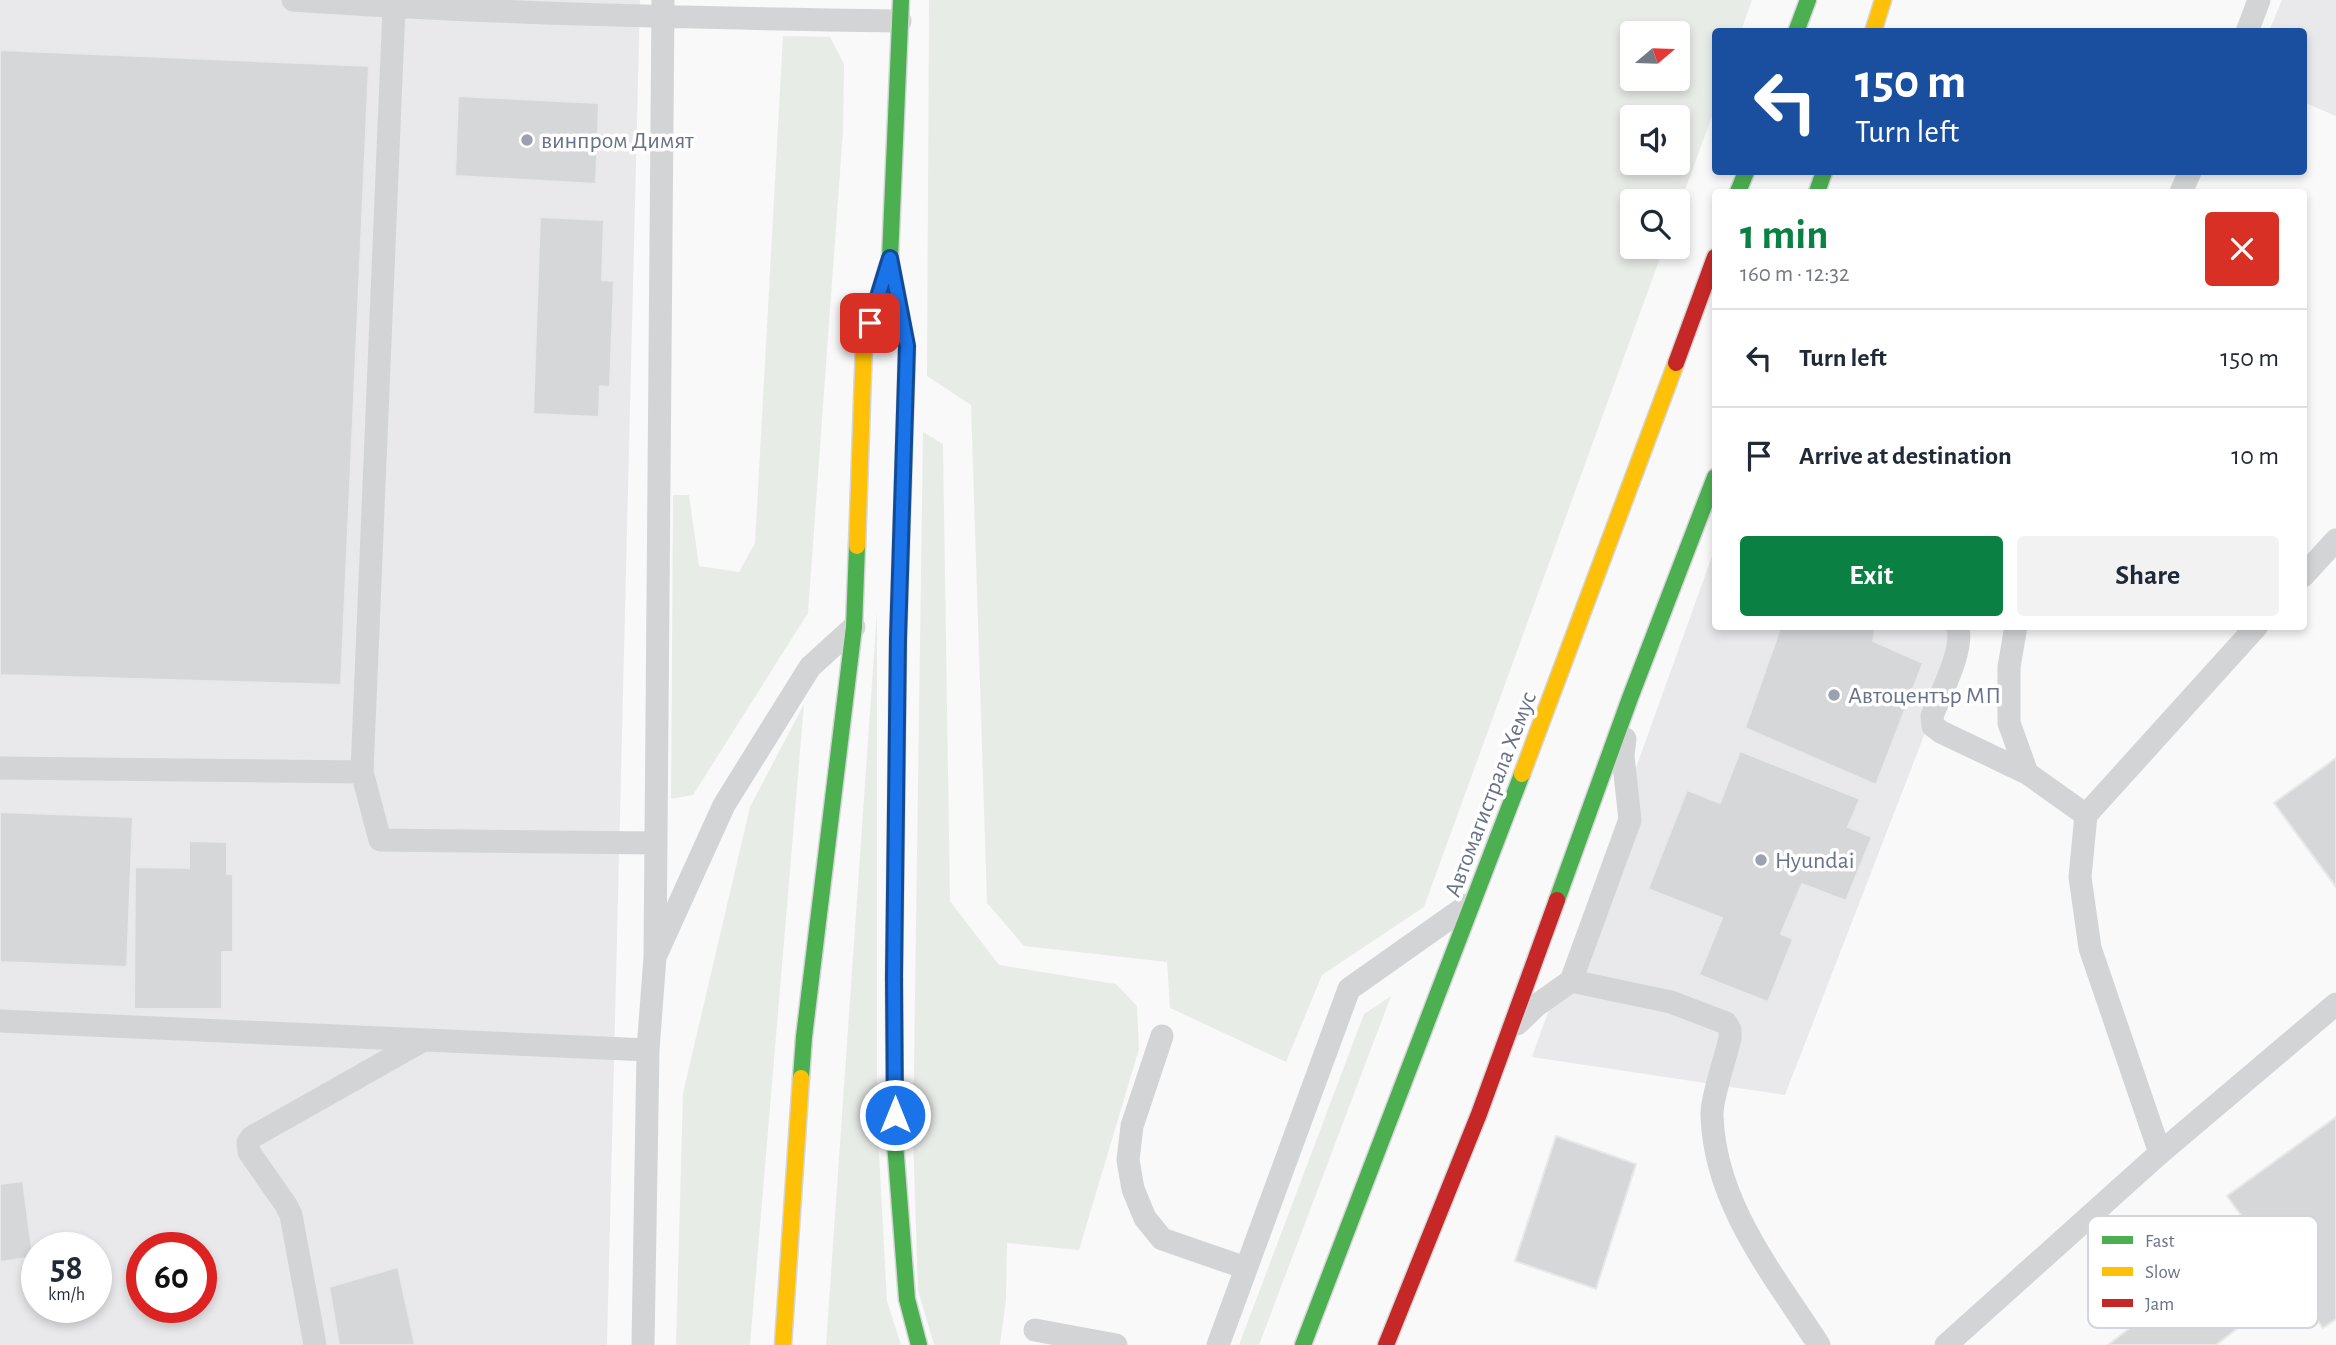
<!DOCTYPE html>
<meta charset="utf-8">
<style>
:root{--surface:#fff;--page:#f2f2f3;--text:#1f2937;--muted:#747a83;--line:#e0e1e3;--accent:#0b8043}
body{margin:0;font-family:"Alegreya Sans",sans-serif;background:var(--page);color:var(--text);height:100vh;display:flex;flex-direction:column;font-size:26px;white-space:nowrap}
*{box-sizing:border-box;margin:0}
p{font-size:23px;color:var(--muted)}
.icon{flex:none;width:38px;height:38px;fill:none;stroke:currentColor;stroke-width:2;stroke-linecap:round;stroke-linejoin:round}
.map{position:relative;flex:1;overflow:hidden}
.side{position:absolute;left:1712px;top:189px;width:595px;height:441px;display:flex;flex-direction:column;background:var(--surface);border-radius:7px;box-shadow:0 4px 10px #0003}
.side>*{flex:none}
.guide{position:absolute;left:1712px;top:28px;width:595px;height:147px;border-radius:7px;box-shadow:0 4px 10px #0003;background:#1a4fa0;color:#fff;overflow:hidden}
.needle{width:46px;rotate:71deg}
.controls{position:absolute;left:1620px;top:21px;display:grid;gap:14px}
.controls a{display:grid;place-items:center;width:70px;height:70px;border-radius:7px;background:var(--surface);box-shadow:0 4px 10px #0003;font-size:35px}
.speed{position:absolute;left:21px;top:1232px;display:flex;gap:14px;font-size:35px;font-weight:700;text-align:center}
.speed>*{display:grid;place-content:center;width:91px;height:91px;border-radius:50%;background:var(--surface);box-shadow:0 4px 10px #0003;line-height:1}
.speed small{font-size:18px;font-weight:400}
.speed .limit{border:10px solid #d22;background:#fff;color:#111}
.pin{position:absolute;display:grid;place-items:center;width:60px;height:60px;color:#fff;margin:-30px;border-radius:14px;box-shadow:0 4px 10px #0006}
.me{position:absolute;width:77px;margin:-38px;rotate:0deg;stroke-linejoin:round;filter:drop-shadow(0 0 5px #0008)}
.turn{display:flex;align-items:center;gap:24px;height:147px;padding:0 28px;font-size:32px}
.turn .icon{width:91px;height:91px;stroke-width:2.5}
.turn b{display:block;font-size:49px;line-height:60px}
.round{display:grid;place-items:center;flex:none;width:74px;height:74px;border-radius:7px;background:var(--page)}
.summary{display:flex;align-items:center;justify-content:space-between;height:119px;padding:0 28px}
h1{font-size:42px;font-weight:700;line-height:52px;color:var(--accent)}
.cta{display:flex;gap:14px;margin-top:auto;padding:14px 28px}
.cta a{flex:1;height:80px;border-radius:7px;background:var(--accent);color:#fff;font-size:28px;font-weight:700;line-height:80px;text-align:center}
.cta a+a{background:var(--page);color:var(--text)}
ul{padding:0;list-style:none}
li{display:flex;align-items:center;gap:21px;height:98px;padding:0 28px;border-top:2px solid var(--line)}
li div{flex:1}
li b{display:block;font-size:26px}
li em{font-style:normal}
.map>svg:first-child{display:block}
</style>
<div class="map">
<svg width="2336" height="1345" viewBox="0 0 2336 1345">
<rect width="100%" height="100%" fill="#f9f9f9"/>
<path fill="#e9e9eb" fill-rule="evenodd" d="M0 0H640L607 1345H0ZM37 1248H96V1307H37ZM142 1248H201V1307H142Z
M2282 0H2336V116L2303 102V32L2269 31Z
M1715 548V626L1966 627 1785 1095 1532 1057Z"/>
<path fill="#e8ece7" fill-rule="evenodd" d="M929 0H1752L1741 31 1715 32V108L1678 209V201H1633V247H1664L1424 907 1322 975 1286 1062 1170 1008 1167 962 1024 946 987 903 971 405 927 376ZM1678 33V79H1633V33ZM1678 117V163H1633V117Z
M783 36 830 37 844 64 843 131 808 613 693 795 671 799 673 495H689L699 566 739 572 755 543Z
M923 432 943 444 950 901 999 965 1116 984 1137 1006 1139 1049 1079 1250 1007 1243 1006 1299 1000 1345H934L918 1290 913 1136Z
M877 611V1116L887 1301 901 1345H826Z
M804 704 750 1345H676L683 1093 750 807Z
M1391 996 1259 1345H1239L1364 1014Z"/>
<path fill="#d6d7d9" stroke="#e8e8e8" stroke-width="2" d="M0 50 369 66 341 685 0 675Z
M458 96 599 103 596 184 455 176Z
M540 217 604 220 602 280 614 281 610 387 600 386 599 417 533 414Z
M1781 626H1876L1873 641 1923 663 1876 785 1745 728Z
M1740 751 1860 799 1848 827 1872 837 1846 901 1802 884 1781 934 1793 939 1768 1002 1699 975 1722 918 1648 889 1687 790 1720 803Z
M2336 758V887L2274 803Z
M0 812 133 817 127 967 0 962Z
M189 841 227 842V874H233V952H222V1009H134L135 867 189 868Z
M2336 1117V1319L2323 1328 2227 1196Z
M1556 1136 1636 1164 1596 1289 1515 1261Z
M23 1181 33 1257 0 1262V1184Z
M398 1267 415 1345H339L329 1287Z
M2199 1274 2239 1327 2216 1345H2108Z"/>
<g fill="none" stroke-linecap="round" stroke-linejoin="round">
<defs>
<path id="fast" d="M901 0 890 258 907 347 903 482
M1796 32 1808 0
M1738 192 1746 172
M1817 192 1824 172
M1557 900 1630 698 1715 477
M894 979 895 1143 907 1299 919 1345
M801 1078 804 1037 854 627 857 546
M1303 1345 1522 774"/>
<path id="slow" d="M1873 32 1883 0
M857 546 864 344 888 264
M1522 774 1676 363
M894 979 898 639 903 482
M783 1345 801 1078"/>
<path id="jam" d="M1676 363 1715 257
M1386 1345 1479 1114 1557 900"/>
</defs>
<use href="#fast" stroke="#d4d6d8" stroke-width="19"/>
<use href="#slow" stroke="#d4d6d8" stroke-width="19"/>
<use href="#jam" stroke="#d4d6d8" stroke-width="19"/>
<path stroke="#d3d4d5" stroke-width="23" d="M293 0C495 14 698 18 900 21
M2247 32 2259 0
M2181 192 2190 172
M2303 576 2336 540
M1957 626C1966 646 1940 695 1932 716L1933 726 1941 732 2027 773
M2016 626 2009 667V723L2027 773 2086 815
M0 768 362 772 394 7
M362 772 380 840 656 843
M655 957 663 0
M1571 981 1671 1002 1726 1023 1730 1030V1038C1726 1057 1711 1099 1712 1116 1715 1204 1773 1274 1819 1345
M0 1021 648 1050
M1517 1024 1537 1005 1571 981 1630 820 1623 756 1625 739
M1162 1036 1132 1126 1128 1160 1133 1189 1145 1218 1162 1239 1246 1268
M2160 1153 2090 948 2080 877 2086 815 2257 626
M1035 1330 1116 1345
M315 1345 291 1215 286 1205 249 1152 248 1143 252 1137 422 1041
M643 1345 648 1050 655 957 724 805 810 667 854 627
M1218 1345 1349 989 1468 905
M1946 1345 2160 1153 2336 1004"/>
<use href="#fast" stroke="#4caf50" stroke-width="16"/>
<use href="#slow" stroke="#ffc107" stroke-width="16"/>
<use href="#jam" stroke="#c62828" stroke-width="16"/>
</g>
<g fill="none" stroke-linecap="round" stroke-linejoin="round">
<defs>
<path id="route" d="M870 323 890 258 907 346 898 639 894 976 895 1115"/>
</defs>
<use href="#route" stroke="#114b97" stroke-width="18"/>
<use href="#route" stroke="#1a73e8" stroke-width="12"/>
</g>
<g fill="#9ba1b0" stroke="#fff" stroke-width="2.5">
<circle cx="527" cy="140" r="7"/>
<circle cx="1834" cy="695" r="7"/>
<circle cx="1761" cy="860" r="7"/>
</g>
<g text-anchor="middle" stroke-width="7" stroke-linejoin="round" paint-order="stroke">
<g font-size="24" fill="#687289" stroke="#fff" text-anchor="start">
<text x="541" y="148">винпром Димят</text>
<text x="1848" y="703">Автоцентър МП</text>
<text x="1775" y="868">Hyundai</text>
</g>
<g font-size="24" fill="#687289" stroke="#fff">
<text transform="translate(1490 794) rotate(-69)" y="8">Автомагистрала Хемус</text>
</g>
</g>
<rect x="2088" y="1216" width="230" height="112" rx="10" fill="#fff" stroke="#d2d5dc" stroke-width="2"/>
<rect x="2102" y="1236" width="31" height="8" fill="#4caf50"/>
<rect x="2102" y="1267" width="31" height="9" fill="#ffc107"/>
<rect x="2102" y="1299" width="31" height="8" fill="#c62828"/>
<g font-size="19" fill="#687289">
<text x="2145" y="1247">Fast</text>
<text x="2145" y="1278">Slow</text>
<text x="2145" y="1310">Jam</text>
</g>
</svg>
<div class="controls">
<a><svg class="needle" viewBox="-14 -14 28 28"><path d="M0-13l5 13h-10z" fill="#e53935"/><path d="M0 13l5-13h-10z" fill="#747a83"/></svg></a>
<a><svg class="icon" aria-label="sound" viewBox="0 0 24 24"><path d="M4 9h4l5-4v14l-5-4H4zM17 9q2 3 0 6"/></svg></a>
<a><svg class="icon" aria-label="search" viewBox="0 0 24 24"><circle cx="10" cy="10" r="6"/><path d="M15 15l6 6"/></svg></a>
</div>
<div class="speed"><div>58<small>km/h</small></div><div class="limit">60</div></div>
<div class="pin" style="left:870px;top:323px;background:#d93025"><svg class="icon" aria-label="arrive" viewBox="0 0 24 24"><path d="M6 21V4h12l-3 4 3 4H6"/></svg></div>
<svg class="me" style="left:895px;top:1115px" viewBox="-20 -20 40 40"><circle r="17" fill="#1a73e8" stroke="#fff" stroke-width="3"/><path d="M0-11L8 9 0 5-8 9z" fill="#fff"/></svg>
<div class="guide">
<div class="turn"><svg class="icon" aria-label="left" viewBox="0 0 24 24"><path d="M17 20v-9H6M10 6l-5 5 5 5"/></svg><div><b>150 m</b>Turn left</div></div>
</div>
<section class="side">
<div class="summary"><div><h1>1 min</h1><p>160 m · 12:32</p></div><a class="round" style="background:#d93025;color:#fff"><svg class="icon" aria-label="close" viewBox="0 0 24 24"><path d="M6 6l12 12M18 6L6 18"/></svg></a></div>
<ul>
<li><svg class="icon" aria-label="left" viewBox="0 0 24 24"><path d="M17 20v-9H6M10 6l-5 5 5 5"/></svg><div><b>Turn left</b></div><em>150 m</em></li>
<li><svg class="icon" aria-label="arrive" viewBox="0 0 24 24"><path d="M6 21V4h12l-3 4 3 4H6"/></svg><div><b>Arrive at destination</b></div><em>10 m</em></li>
</ul>
<div class="cta"><a>Exit</a><a>Share</a></div>
</section>
</div>
